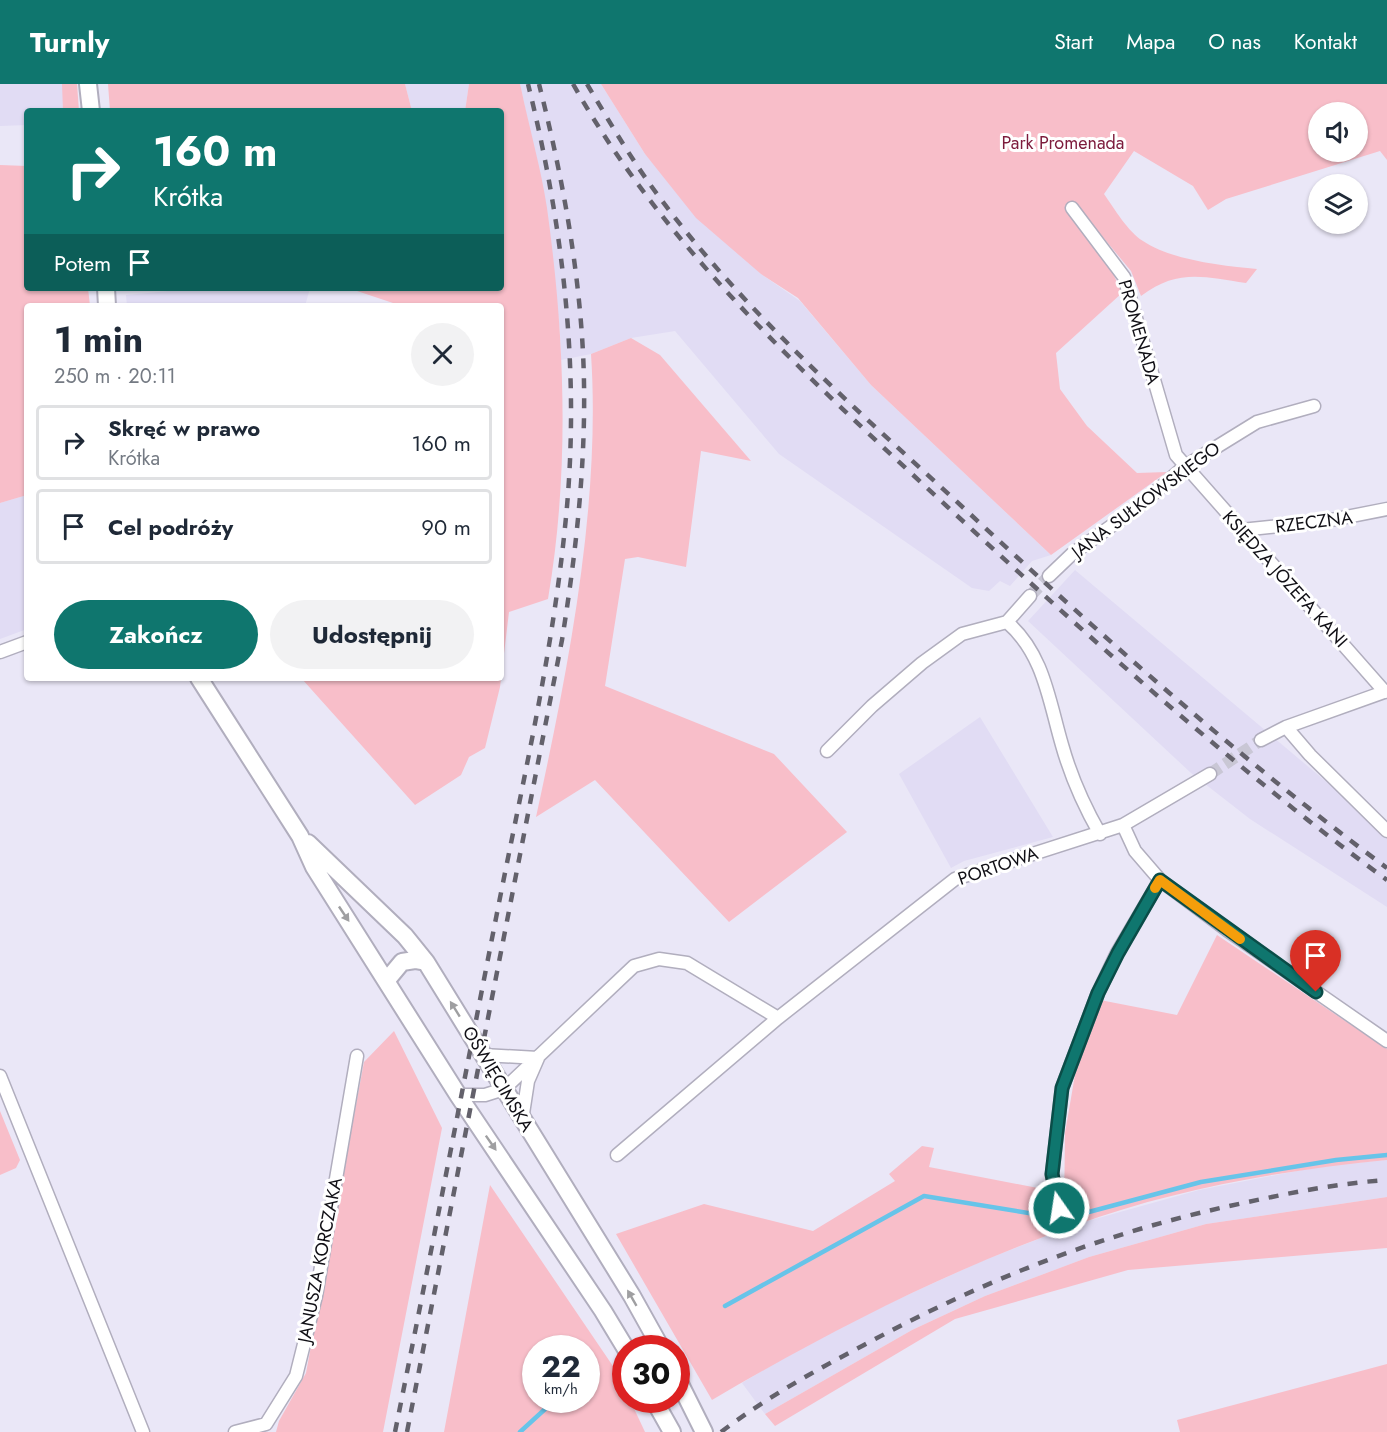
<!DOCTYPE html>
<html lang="pl">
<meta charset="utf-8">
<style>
:root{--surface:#fff;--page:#f2f2f3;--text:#1f2937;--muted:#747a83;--line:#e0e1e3;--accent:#0f766e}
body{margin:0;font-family:Jost,sans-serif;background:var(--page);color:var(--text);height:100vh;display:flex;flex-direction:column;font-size:22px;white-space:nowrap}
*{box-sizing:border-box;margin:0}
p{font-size:20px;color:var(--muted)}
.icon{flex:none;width:33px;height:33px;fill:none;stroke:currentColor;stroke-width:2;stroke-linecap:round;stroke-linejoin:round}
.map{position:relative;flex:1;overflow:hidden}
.panel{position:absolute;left:24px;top:219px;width:480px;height:378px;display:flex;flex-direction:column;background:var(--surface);border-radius:6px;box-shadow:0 2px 4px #0004}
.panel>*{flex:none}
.guide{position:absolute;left:24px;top:24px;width:480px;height:183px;border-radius:6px;box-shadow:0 2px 4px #0004;background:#0f766e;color:#fff;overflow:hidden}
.tools{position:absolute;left:1308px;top:18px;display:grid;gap:12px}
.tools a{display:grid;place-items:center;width:60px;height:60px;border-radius:50%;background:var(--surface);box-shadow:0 2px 4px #0004;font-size:30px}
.speed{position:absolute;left:522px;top:1251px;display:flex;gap:12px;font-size:30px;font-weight:700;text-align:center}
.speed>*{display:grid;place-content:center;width:78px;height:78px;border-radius:50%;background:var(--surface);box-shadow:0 2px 4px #0004;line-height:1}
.speed small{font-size:15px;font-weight:400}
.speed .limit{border:9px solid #d22;background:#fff;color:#111}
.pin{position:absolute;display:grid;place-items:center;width:51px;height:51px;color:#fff;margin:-62px -26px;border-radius:50% 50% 50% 0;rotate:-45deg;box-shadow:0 0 6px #0007}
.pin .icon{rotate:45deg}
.me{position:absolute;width:66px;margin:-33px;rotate:347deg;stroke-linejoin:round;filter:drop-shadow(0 0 4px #0008)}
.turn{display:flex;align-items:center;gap:21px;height:126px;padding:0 30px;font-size:27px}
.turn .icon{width:78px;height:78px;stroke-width:2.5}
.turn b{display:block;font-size:42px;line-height:51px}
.then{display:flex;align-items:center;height:57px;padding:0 30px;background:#0003;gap:12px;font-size:22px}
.round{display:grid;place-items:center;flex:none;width:63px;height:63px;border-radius:32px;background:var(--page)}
.head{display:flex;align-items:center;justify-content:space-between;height:102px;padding:0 30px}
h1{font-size:36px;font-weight:700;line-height:45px}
.primary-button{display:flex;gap:12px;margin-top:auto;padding:12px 30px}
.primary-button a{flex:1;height:69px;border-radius:36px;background:var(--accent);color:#fff;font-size:24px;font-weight:700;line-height:69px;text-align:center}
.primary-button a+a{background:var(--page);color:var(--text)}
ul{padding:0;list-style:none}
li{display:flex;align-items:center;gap:18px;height:75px;margin:0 12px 9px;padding:0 18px;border:3px solid var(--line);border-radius:6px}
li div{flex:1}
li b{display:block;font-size:22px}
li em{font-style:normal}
header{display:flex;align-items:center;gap:36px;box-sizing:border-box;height:84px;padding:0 30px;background:var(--accent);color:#fff}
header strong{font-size:28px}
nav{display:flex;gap:33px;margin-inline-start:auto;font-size:21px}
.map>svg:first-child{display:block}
</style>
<header>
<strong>Turnly</strong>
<nav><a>Start</a><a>Mapa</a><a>O nas</a><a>Kontakt</a></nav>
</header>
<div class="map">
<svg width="1387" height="1348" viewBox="0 0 1387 1348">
<rect width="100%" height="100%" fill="#eae7f7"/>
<path fill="#e1dcf4" d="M0 0H69L71 27H27V41L0 42Z
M405 0H469L465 27H412Z
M520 0H601L645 70 667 96 761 190 800 217 871 301 1051 471 1032 477 1010 502 1000 497 989 507 972 504 779 370 675 247 631 254 591 270 561 276 560 249 546 122Z
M201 204H310L305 222H127L126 211Z
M27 411V545L0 555V419Z
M1075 486 1387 749V823L1250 735 1191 689 1028 537Z
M980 633 1053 753 964 777 951 784 899 690Z
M1387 1076V1113L1206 1140 1089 1173 985 1212 912 1246 765 1330 742 1299 812 1257 892 1218 982 1177 1077 1140 1199 1106 1323 1082Z"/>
<path fill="#f8bec9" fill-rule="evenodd" d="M62 0H77L79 27H63Z
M108 0H405L412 27H110Z
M469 0H520L521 4C529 43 541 84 547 124 565 253 570 386 548 515L509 528 500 603 485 664 469 673 461 691 415 721 302 595 501 594V222H402L348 204H501V27H465Z
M601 0H1387V76L1380 67 1226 115 1208 126 1193 102 1134 67 1104 110C1114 124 1128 148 1143 157 1171 176 1223 182 1257 185L1246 199C1204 193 1178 184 1141 212L1131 187 1087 134 1086 154 1110 183 1122 209 1056 269 1060 305 1087 342 1137 389 1167 388 1051 471 871 301 798 214 761 190 696 134 645 70ZM1318 28H1358V68H1318Z
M0 81 27 82V204H88L90 222H27V411L0 419Z
M631 254 660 271 751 377 701 367 686 483 638 473 625 475 605 602 774 670 847 748 729 838 595 696 536 733C568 586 601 420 591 270Z
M1217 851 1387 965V1076C1284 1086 1174 1105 1076 1141 948 1186 828 1248 712 1316L616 1150 704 1120 813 1147 895 1097 889 1090 922 1062 934 1064 929 1083 1043 1105 1046 1126 1064 1129 1065 1049 1076 985 1100 916 1177 931Z
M394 947 442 1044 383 1348H276L279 1337 306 1289 364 978Z
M0 1027 20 1076 16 1084 0 1091Z
M490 1101 619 1291 625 1306 626 1316H630L645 1348H444ZM536 1264H586V1316H536Z
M1387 1113V1164L1128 1186 955 1235 775 1342 765 1330 912 1246 985 1212 1089 1173 1206 1140Z
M1387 1280V1348H1180L1177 1336Z"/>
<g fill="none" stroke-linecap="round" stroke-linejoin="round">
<path stroke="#67c4e9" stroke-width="4.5" d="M1070 1133 1201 1098 1336 1076 1387 1071
M725 1222 924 1112 1059 1134
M520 1348 555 1316"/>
<path stroke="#c9c7d5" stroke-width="12" stroke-dasharray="12 6" stroke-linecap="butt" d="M1030 512 1049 492
M1210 690 1261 656"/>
<defs>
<path id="street" d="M1072 124 1124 193 1176 371 1385 608
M1241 446 1326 437 1387 425
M1049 492 1072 470 1138 423 1184 383 1257 338 1314 322
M1007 538C1044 570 1049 617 1062 661 1071 693 1084 722 1100 750
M0 568 27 558
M1286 643 1310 671 1387 747
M1261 656 1286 643 1387 607
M827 667 872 622 922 579 962 550 1007 538 1030 512
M1123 741 1135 767 1160 796 1227 846 1387 957
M483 971 538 974 528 997 522 1036
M0 992 143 1348
M458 1011H485L504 1005 634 882 659 875 687 879 778 934 955 795 1123 741 1210 690
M617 1071 778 934
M1059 1124 1052 1091 1062 1004 1098 909 1117 869 1160 796
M235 1348 266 1340 296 1292 316 1212 357 972"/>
<path id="secondary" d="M88 0 91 27
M106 204 107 222
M199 594 300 752 314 783 458 1011 603 1227 626 1265
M308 759 405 852 426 878 632 1212 661 1264
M387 896 402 878 415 876 426 878
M676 1292 704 1348
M654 1316 672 1348"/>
</defs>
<use href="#street" stroke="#b1aebe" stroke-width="15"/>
<use href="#secondary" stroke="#b1aebe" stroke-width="20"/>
<use href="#street" stroke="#fff" stroke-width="12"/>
<use href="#secondary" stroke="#fff" stroke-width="16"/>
<path stroke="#63616b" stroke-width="4.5" stroke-dasharray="10 10" stroke-linecap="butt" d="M573 0C668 169 813 298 953 428 1093 557 1234 684 1387 796
M587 0C609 37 631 75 657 110 745 230 860 328 969 429 1103 553 1240 675 1387 784
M395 1348C430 1175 463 1002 497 829 522 701 552 573 565 443 581 294 564 145 528 0
M407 1348 562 556C578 456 589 353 582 252 576 166 560 83 539 0
M721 1348C766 1314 814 1287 864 1261 990 1193 1108 1147 1248 1118 1294 1108 1341 1099 1387 1096"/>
</g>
<defs><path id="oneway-solid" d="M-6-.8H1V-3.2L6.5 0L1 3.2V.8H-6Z" transform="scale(1.5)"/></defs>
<g fill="#9f9fa1">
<use href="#oneway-solid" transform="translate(344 830) rotate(56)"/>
<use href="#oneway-solid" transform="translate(455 925) rotate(-122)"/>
<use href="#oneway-solid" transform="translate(491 1059) rotate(55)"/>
<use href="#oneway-solid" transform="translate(632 1214) rotate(-120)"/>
</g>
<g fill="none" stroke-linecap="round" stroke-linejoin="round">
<defs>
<path id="route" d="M1059 1124 1052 1090 1062 1004 1098 909 1118 869 1160 796 1316 908"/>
</defs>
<use href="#route" stroke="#0a4d48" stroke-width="15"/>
<use href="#route" stroke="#0f766e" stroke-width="10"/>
<path stroke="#f59e0b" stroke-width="10" d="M1155 804 1160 796 1240 855"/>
</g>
<g text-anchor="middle" stroke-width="6" stroke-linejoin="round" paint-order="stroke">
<g font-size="18" fill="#7c1b3c" stroke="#fff">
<text x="1063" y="65">Park Promenada</text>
</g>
<g font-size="18" fill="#100f15" stroke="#fff">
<text transform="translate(1139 248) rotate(74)" y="6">PROMENADA</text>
<text transform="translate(1146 416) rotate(-37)" y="6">JANA SUŁKOWSKIEGO</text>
<text transform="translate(1314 438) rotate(-7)" y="6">RZECZNA</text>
<text transform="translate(1285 495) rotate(48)" y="6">KSIĘDZA JÓZEFA KANI</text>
<text transform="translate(998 782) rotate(-19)" y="6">PORTOWA</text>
<text transform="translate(498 995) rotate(59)" y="6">OŚWIĘCIMSKA</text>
<text transform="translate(320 1176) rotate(-79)" y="6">JANUSZA KORCZAKA</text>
</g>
</g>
</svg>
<div class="tools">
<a><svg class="icon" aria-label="sound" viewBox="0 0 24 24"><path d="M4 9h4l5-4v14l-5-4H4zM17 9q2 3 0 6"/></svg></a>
<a><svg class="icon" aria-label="layers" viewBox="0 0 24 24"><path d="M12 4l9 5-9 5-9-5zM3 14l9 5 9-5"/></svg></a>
</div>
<div class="speed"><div>22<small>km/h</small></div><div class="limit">30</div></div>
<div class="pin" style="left:1316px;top:908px;background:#d93025"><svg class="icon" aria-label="arrive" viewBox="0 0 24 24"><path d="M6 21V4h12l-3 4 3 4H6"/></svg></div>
<svg class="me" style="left:1059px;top:1124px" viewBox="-20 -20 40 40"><circle r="17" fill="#0f766e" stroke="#fff" stroke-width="3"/><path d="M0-11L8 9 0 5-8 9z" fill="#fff"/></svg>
<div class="guide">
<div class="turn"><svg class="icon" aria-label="right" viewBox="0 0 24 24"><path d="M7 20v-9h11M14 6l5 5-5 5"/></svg><div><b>160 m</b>Krótka</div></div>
<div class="then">Potem<svg class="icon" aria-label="arrive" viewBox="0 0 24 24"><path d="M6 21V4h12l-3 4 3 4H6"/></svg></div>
</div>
<section class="panel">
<div class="head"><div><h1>1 min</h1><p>250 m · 20:11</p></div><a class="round"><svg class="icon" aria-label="close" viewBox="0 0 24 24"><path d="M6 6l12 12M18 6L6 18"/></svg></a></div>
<ul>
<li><svg class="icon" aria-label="right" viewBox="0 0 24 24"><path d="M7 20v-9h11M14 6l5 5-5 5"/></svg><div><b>Skręć w prawo</b><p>Krótka</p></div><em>160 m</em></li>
<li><svg class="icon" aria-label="arrive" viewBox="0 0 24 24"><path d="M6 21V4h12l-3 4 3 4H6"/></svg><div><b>Cel podróży</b></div><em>90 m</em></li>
</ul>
<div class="primary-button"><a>Zakończ</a><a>Udostępnij</a></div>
</section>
</div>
